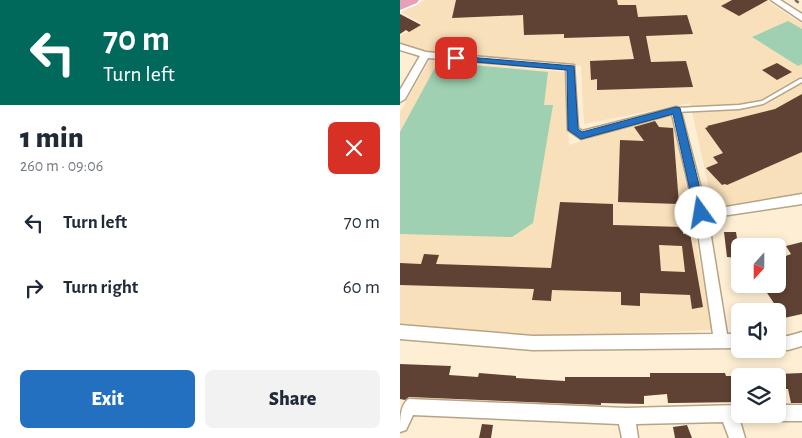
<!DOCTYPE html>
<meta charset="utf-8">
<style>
:root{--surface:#fff;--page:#f2f2f3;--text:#1f2937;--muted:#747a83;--accent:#2470c0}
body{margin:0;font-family:"Alegreya Sans",sans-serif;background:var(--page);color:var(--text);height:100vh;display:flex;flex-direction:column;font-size:19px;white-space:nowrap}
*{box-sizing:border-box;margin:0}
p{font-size:16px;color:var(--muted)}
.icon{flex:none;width:28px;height:28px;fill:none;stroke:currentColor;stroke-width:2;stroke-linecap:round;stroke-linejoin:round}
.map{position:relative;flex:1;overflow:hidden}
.drawer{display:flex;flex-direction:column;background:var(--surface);width:400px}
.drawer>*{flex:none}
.guide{background:#00695c;color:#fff;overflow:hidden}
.needle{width:32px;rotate:201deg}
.controls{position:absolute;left:331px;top:238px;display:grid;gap:10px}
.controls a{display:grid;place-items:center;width:55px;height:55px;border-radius:8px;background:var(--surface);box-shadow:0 2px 8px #0003;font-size:25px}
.pin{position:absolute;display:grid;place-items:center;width:42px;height:42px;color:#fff;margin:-21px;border-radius:10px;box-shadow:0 2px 8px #0006}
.me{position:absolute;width:55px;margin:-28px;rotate:347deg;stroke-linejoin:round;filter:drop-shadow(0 0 4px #0008)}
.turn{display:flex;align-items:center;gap:18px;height:105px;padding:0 20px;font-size:22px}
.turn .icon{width:65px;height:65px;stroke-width:2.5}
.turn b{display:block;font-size:35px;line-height:42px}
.round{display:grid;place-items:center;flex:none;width:52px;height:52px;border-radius:8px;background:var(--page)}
.headline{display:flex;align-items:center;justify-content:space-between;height:85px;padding:0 20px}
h1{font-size:30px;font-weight:800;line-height:38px}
.primary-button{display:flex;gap:10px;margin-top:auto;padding:10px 20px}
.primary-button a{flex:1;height:58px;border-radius:8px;background:var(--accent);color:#fff;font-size:20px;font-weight:800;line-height:58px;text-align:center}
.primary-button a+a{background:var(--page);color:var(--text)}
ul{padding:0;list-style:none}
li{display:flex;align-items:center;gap:15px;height:65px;padding:0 20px}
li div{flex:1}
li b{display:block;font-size:19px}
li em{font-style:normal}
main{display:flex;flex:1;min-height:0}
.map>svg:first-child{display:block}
</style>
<main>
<section class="drawer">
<div class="guide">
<div class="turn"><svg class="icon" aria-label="left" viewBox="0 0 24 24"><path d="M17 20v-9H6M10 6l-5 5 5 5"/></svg><div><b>70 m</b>Turn left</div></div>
</div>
<div class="headline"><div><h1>1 min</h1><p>260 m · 09:06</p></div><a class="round" style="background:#d93025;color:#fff"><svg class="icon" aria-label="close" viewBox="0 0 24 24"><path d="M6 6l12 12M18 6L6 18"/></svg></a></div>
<ul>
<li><svg class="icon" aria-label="left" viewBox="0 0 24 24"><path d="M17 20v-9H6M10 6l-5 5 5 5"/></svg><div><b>Turn left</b></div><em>70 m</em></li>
<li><svg class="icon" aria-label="right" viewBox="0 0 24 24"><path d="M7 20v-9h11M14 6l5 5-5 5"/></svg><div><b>Turn right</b></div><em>60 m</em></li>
</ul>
<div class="primary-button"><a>Exit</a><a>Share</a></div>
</section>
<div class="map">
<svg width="402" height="438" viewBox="0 0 402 438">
<rect width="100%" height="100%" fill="#feeed4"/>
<path fill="#f8e0ba" d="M25 0H366L402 24V193L314 211 290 103 184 124 181 66 28 52 0 45V36L23 24 1 12Z
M30 60 165 72 169 145 273 113 312 330 135 337 0 326V112Z"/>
<path fill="#9ed0b1" d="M388 21 402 29V64L398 66 352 37Z
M38 62 148 72 144 105H153L133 223 112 237 0 234V132Z"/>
<path fill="#5f4233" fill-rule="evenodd" d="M56 0H217L218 5H236L238 17 287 15 293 34 246 36 251 62 286 61 293 87 197 90V79L191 80 190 61 234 59 229 36 164 38V34L124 35 123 15 52 18Z
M332 0H368L339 16 321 6Z
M0 14 21 25 9 32 6 30 0 34Z
M377 63 392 72 377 80 362 70Z
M402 94V152L327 185 325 184 322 185 306 168 318 163 313 157 323 153 305 128 308 127 307 126 375 109Z
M255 121 259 127 273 128 279 204 218 202 220 140 244 141 234 127Z
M160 202 213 204V225L283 227V234L290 233 303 307 292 309 290 295 240 293V306L221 305V292L152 290 151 301 132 300 134 289 0 285V263L21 264 24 254 39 255 36 264 151 268ZM259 245 282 246 285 272 261 271Z
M324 232H336L340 258 327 257Z
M402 242V314L384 318 361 284H378V259L391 254 386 246Z
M0 364 51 366 49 375 78 377 79 373 116 376V378L165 381V377H250V373H325L326 376H340V402L274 403H268L267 394 244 396V404L201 403V405L9 397 5 400 0 399Z
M402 373V403H391L388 389H381L378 374Z
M82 424 93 425 91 438H79Z
M287 425 292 438H275L273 427Z"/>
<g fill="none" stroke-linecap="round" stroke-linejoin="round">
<defs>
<path id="lane" d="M400 79H402V82L363 104 339 109 276 112 273 110 276 108 339 105 362 101Z"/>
<path id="street" d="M371 0H380L402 14V21Z
M0 44 26 52 174 65 178 128 182 131 276 107 280 108 306 208 314 209 402 194V204L308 218 327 334H340V348L133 350 0 339V325L133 336 313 334 295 213 272 114 181 139 168 130 166 69 28 58 5 99 0 102V90L20 56 0 50Z
M402 332V346L388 350 374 349H378V336H388Z
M9 399 226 408 340 405V414H348L346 419 340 421 345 438H329L323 422 236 424 238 438H222L219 424 13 415 6 430 0 432C0 420 0 404 9 399Z
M378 405H402V421H378L372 419 370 414H378Z"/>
<path id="highway" d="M0 0H19L17 3 0 10Z"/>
</defs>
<use href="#lane" stroke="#b7a486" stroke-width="3"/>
<use href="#street" stroke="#b7a486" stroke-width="3"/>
<use href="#highway" stroke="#fff" stroke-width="3"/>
<use href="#lane" fill="#fff" fill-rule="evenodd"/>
<use href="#street" fill="#fff" fill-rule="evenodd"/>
<use href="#highway" fill="#e9a0b6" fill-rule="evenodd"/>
<path stroke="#746a59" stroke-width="2.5" stroke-dasharray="4.5 4.5" stroke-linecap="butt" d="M395 0 402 5"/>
</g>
<path fill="#2470c0" stroke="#17497d" d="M56 56 174 66 178 129 182 132 276 107 280 108 306 213 305 216 301 218 295 213 273 114 181 139 168 130 167 70 53 60 51 58Z"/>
</svg>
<div class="controls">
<a><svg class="needle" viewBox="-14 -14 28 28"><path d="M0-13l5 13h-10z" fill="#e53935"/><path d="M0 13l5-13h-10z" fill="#747a83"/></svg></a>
<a><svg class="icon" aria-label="sound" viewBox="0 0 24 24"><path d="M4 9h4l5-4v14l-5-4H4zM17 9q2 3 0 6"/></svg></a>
<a><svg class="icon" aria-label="layers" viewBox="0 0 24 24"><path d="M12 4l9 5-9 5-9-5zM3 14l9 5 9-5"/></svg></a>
</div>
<div class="pin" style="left:56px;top:58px;background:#d93025"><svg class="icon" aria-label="arrive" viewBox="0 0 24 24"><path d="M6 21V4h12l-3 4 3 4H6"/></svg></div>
<svg class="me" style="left:301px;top:213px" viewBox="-20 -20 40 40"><circle r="19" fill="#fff"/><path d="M0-13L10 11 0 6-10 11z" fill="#2470c0"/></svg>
</div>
</main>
